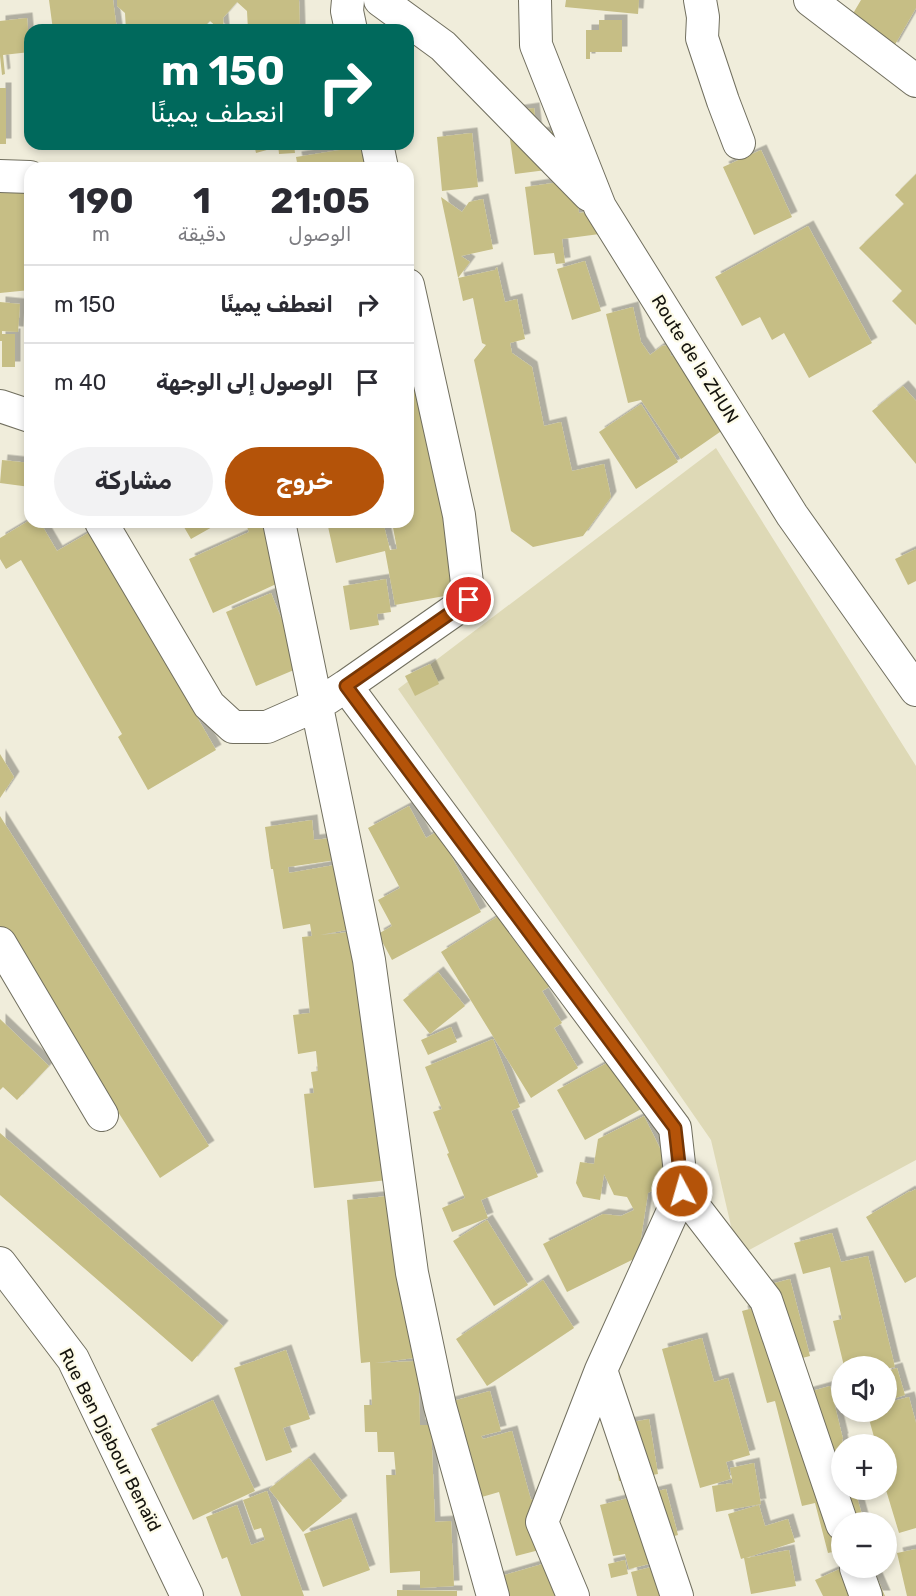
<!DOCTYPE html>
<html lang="ar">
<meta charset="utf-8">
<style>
:root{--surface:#fff;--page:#f2f2f3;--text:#2b2b33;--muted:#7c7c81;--line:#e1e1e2;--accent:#b45309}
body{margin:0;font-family:Rubik,Cairo,sans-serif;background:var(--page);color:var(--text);direction:rtl;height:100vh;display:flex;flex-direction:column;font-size:22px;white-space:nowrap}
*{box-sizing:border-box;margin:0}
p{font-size:20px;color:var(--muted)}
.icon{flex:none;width:33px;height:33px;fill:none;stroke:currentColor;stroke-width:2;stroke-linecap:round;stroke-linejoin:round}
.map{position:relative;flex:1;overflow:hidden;direction:ltr}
.drawer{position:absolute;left:24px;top:162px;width:390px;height:366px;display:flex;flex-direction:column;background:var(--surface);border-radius:18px;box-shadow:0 3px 9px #0003;direction:rtl}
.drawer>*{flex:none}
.guide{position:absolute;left:24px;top:24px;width:390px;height:126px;border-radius:18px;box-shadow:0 3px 9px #0003;direction:rtl;background:#00695c;color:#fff;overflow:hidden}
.fabs{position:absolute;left:831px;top:1356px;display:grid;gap:12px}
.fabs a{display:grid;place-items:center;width:66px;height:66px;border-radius:50%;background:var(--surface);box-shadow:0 3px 9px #0003;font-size:30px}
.pin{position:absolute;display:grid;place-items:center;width:51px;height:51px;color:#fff;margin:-26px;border:3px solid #fff;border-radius:50%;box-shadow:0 2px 6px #0007}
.me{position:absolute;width:66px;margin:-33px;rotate:354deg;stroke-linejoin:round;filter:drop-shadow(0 0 4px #0008)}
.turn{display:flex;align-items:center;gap:21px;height:126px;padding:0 30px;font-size:27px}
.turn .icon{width:78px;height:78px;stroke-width:2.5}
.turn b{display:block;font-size:42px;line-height:51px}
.eta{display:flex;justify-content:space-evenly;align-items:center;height:102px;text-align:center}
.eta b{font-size:36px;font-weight:700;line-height:42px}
.primary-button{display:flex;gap:12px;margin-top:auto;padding:12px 30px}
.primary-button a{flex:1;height:69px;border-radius:36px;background:var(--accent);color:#fff;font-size:24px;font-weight:700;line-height:69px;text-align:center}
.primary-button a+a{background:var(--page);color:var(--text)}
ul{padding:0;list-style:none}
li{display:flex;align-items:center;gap:18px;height:78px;padding:0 30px;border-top:2px solid var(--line)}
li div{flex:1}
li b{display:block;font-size:22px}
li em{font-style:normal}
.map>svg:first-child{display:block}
</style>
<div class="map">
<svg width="916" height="1596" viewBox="0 0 916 1596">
<defs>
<filter id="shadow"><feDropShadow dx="5.5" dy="-5.5" stdDeviation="0" flood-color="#0004"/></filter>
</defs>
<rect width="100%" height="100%" fill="#f0eddb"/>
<path fill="#ded9b6" d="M716 448 916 766V1160L738 1256 711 1140 398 689Z"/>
<path fill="#c6be85" filter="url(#shadow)" d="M49 0H113L117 30H53Z
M117 0H299L300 30H248L247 11 237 2 223 18 224 30H220L210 21 201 30H126L125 13 117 6Z
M566 0H639L638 14 565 7Z
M861 0H916V8L893 48 848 22Z
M27 18 30 52 3 55 5 74 2 75 0 56V21Z
M599 20H622V52H590V59H586V30H599Z
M0 88H6V144H0Z
M534 108 537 133 557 131 562 168 515 174 506 112Z
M472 133 478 187 442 191 437 137Z
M254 144H273L274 148 256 153Z
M278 144H294L295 153 279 154Z
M365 146 368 168H298L296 157Z
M761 150 792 217 754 235 723 167Z
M916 174V325L892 301 902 291 859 248 904 204 895 195Z
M574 180 579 213 604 210 607 233 562 239 565 263 556 264 554 253 534 255 525 187Z
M30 191V290L0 293V193Z
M441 197 462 212 469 202 483 199 493 249 461 256 470 262 458 278 495 270 497 267 505 302 517 299 525 339 510 343 512 353 532 367 544 426 561 422 572 471 604 464 611 497 583 536 533 547 511 531 474 360 486 345 482 343 473 298 463 301Z
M808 226 872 343 809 378 784 333 772 340 760 317 742 326 715 277Z
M585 261 601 311 572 320 557 269Z
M0 302 20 304 18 332 2 331V334H15V367H2V341H0Z
M633 307 641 342 650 355 662 346 669 345 671 356 689 351 730 425 681 459 641 400 628 403 606 314Z
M408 339 461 593 395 605 385 551 336 563 327 522H383L390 550 397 549 392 522H408Z
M903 386 916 401V464L872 411Z
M641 404 678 462 636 489 599 432Z
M2 460 30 463V487L0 483Z
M30 520V522H40L57 551 90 532 216 750 148 790 118 737 122 734 21 560 6 569 0 559V538Z
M181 522H221L191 539Z
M245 522H262L287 579 213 613 189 559 249 532Z
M916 549V581L908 585 895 559Z
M386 579 391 612 377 614 379 625 350 630 343 586Z
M271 593 301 667 256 686 226 612Z
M430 664 439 684 415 696 405 676Z
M0 754 14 777 0 798Z
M409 806 426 838 438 831 481 912 392 960 378 934 392 926 378 900 400 888 368 828Z
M0 816 209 1146 160 1178 0 926Z
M312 820 314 840 340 837 343 859 288 867 289 873 346 863 357 928 320 935 360 931 388 1180 314 1188 304 1094 314 1093 311 1072 318 1071 316 1051 298 1054 293 1015 310 1013 302 937 312 936 310 924 283 929 273 869H271L265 827Z
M500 915 519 947 530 940 556 983 542 991 562 1023 554 1028 578 1068 531 1098 441 952Z
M438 972 465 1006 430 1034 403 1000Z
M0 1019 49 1066 17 1100 3 1087 0 1090Z
M451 1027 457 1042 428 1055 421 1040Z
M493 1039 520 1107 511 1111 538 1177 481 1200 488 1218 452 1232 442 1208 465 1198 447 1154 449 1153 433 1112 442 1109 425 1067Z
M616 1058 643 1108 585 1140 557 1090Z
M644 1116 675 1179 648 1193 638 1257 567 1292 543 1244 603 1214 621 1216 634 1210 627 1197 614 1195 604 1174 600 1200 583 1197 576 1183 580 1162 594 1164 598 1139Z
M0 1133 223 1326 192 1362 0 1195Z
M916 1189V1277L905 1283 866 1217 910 1191V1192Z
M399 1195 414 1358 375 1363 418 1361 420 1425H431L435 1522 451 1521 454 1586 420 1588V1571L390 1573 386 1475H396L394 1452H378L377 1432H365L364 1405H372L370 1362 361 1363 347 1200Z
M487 1220 528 1285 494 1306 453 1241Z
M832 1233 841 1262 868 1256 895 1367 886 1369V1366H844L833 1321 842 1319 830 1267 803 1274 794 1243Z
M790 1279 810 1356 786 1362 794 1396 830 1386 843 1439H842L843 1444H842V1490H855L864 1522H842V1550L828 1553 815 1503 802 1506 775 1401 767 1403 742 1311 753 1308 748 1290Z
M543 1280 574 1328 487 1386 456 1339Z
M702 1338 714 1382 728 1378 750 1455 726 1462 731 1479 700 1488 662 1349Z
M286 1350 310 1419 283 1428 292 1452 266 1461 234 1368Z
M897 1368 905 1395 886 1401V1371Z
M490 1391 501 1431 481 1436 483 1439 512 1431 531 1500 533 1499 547 1548 516 1556 499 1492 468 1501 442 1404Z
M909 1397 916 1423V1528L899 1533 886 1490V1444H876L867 1412H886V1403Z
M213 1400 255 1491 193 1520 151 1429Z
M649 1419 658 1474 619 1481 610 1426Z
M309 1458 342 1501 303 1532 269 1489Z
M754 1463 761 1504 716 1512 712 1486 732 1483 733 1485 730 1468Z
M666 1489 678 1535 663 1539 669 1559 629 1569 625 1554 613 1556 600 1505Z
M267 1491 304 1596H241L227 1557 222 1559 206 1517 237 1505 251 1545 265 1540 261 1528 254 1530 243 1500Z
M759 1505 765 1526 788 1519 795 1542 746 1558 789 1550 796 1586 751 1594 744 1558 741 1559 728 1514Z
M351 1518 370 1570 323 1587 304 1534Z
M916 1549V1596H907L897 1553Z
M625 1560 628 1574 611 1578 608 1564Z
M553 1561 563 1596H499L494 1578Z
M672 1562 680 1596H637L631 1572Z
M842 1568 874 1571 885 1596H823L815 1580Z
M397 1590 457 1591V1596H397Z"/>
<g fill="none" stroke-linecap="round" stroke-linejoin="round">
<defs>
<path id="street" d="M348 0 347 11 351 30
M380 0 443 46 589 195
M535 0 536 45 600 207 792 515 916 690
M700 0 703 17 702 38 723 101 739 143
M810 0 916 81
M377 144 382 168
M0 176 30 177
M0 406 30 416
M101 522 209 705 233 727H267L317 705 346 686 469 600 459 515 408 285
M279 522 369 960 412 1273 440 1406 493 1596
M346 686 675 1128 682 1191 601 1370 542 1522 573 1596
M0 943 102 1115
M682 1191 766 1300 842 1524
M0 1263 73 1359 187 1596
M601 1370 677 1596
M856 1568 866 1596"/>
</defs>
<use href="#street" stroke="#716f5f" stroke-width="34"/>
<use href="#street" stroke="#fff" stroke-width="32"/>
</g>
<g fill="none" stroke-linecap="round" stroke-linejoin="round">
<defs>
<path id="route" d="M469 600 346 686 675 1128 682 1191"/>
</defs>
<use href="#route" stroke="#753606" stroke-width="15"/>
<use href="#route" stroke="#b45309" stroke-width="10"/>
</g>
<g text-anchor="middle" stroke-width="4.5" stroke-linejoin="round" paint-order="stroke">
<g font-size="18" fill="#15140e" stroke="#fdfbe8">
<text transform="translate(695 359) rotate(58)" y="6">Route de la ZHUN</text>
<text transform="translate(110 1440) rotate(63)" y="6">Rue Ben Djebour Benaïd</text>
</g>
</g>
</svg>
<div class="fabs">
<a><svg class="icon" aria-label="sound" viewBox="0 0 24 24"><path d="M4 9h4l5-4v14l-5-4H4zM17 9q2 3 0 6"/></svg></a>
<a>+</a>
<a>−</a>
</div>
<div class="pin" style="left:469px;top:600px;background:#d93025"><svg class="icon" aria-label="arrive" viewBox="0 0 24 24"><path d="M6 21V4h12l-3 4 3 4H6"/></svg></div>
<svg class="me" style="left:682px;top:1191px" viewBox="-20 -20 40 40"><circle r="17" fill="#b45309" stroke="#fff" stroke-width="3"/><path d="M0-11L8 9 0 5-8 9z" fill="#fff"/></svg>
<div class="guide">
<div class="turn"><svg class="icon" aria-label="right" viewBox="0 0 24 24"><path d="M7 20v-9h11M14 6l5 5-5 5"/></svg><div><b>150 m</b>انعطف يمينًا</div></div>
</div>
<section class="drawer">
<div class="eta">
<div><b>21:05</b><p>الوصول</p></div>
<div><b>1</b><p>دقيقة</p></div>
<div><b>190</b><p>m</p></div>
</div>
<ul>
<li><svg class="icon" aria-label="right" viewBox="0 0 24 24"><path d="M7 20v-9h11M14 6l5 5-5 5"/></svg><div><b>انعطف يمينًا</b></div><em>150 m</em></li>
<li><svg class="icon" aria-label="arrive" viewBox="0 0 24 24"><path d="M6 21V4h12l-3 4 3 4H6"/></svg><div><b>الوصول إلى الوجهة</b></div><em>40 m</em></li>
</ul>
<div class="primary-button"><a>خروج</a><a>مشاركة</a></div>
</section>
</div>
